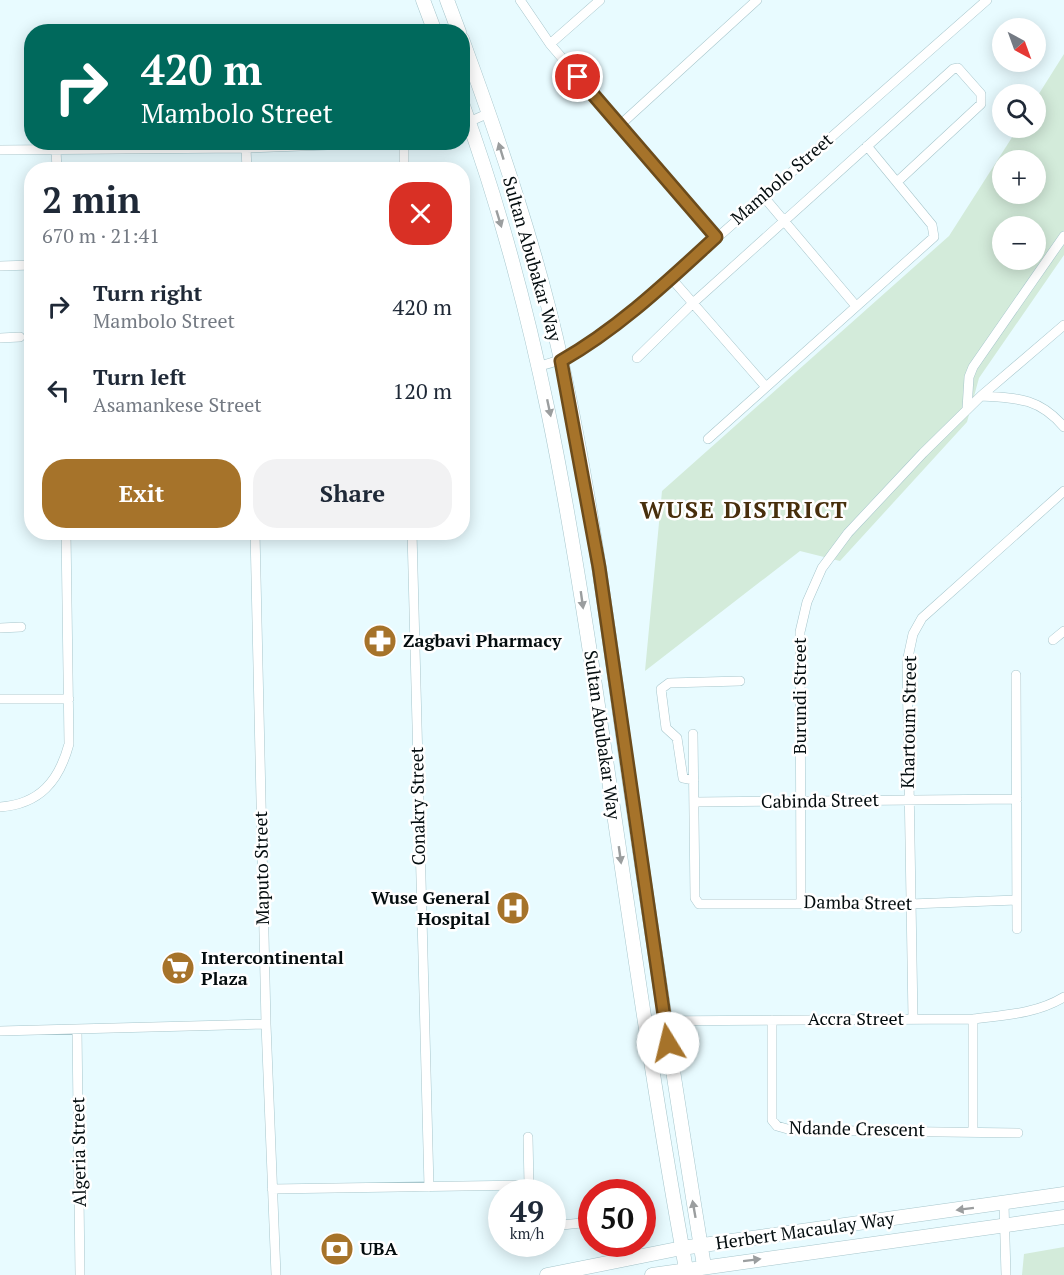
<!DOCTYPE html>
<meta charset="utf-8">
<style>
:root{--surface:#fff;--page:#f2f2f3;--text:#1f2937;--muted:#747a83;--accent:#a6732a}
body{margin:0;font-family:"PT Serif",serif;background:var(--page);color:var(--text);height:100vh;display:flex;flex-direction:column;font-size:22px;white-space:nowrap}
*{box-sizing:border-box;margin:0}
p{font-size:20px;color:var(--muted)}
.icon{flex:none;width:33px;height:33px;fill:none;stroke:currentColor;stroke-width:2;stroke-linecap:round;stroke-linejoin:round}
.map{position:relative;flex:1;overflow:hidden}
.side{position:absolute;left:24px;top:162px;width:446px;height:378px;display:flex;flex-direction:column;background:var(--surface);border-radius:24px;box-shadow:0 3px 15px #0003}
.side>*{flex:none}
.guide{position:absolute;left:24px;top:24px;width:446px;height:126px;border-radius:24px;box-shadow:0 3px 15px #0003;background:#00695c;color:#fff;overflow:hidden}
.needle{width:39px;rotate:139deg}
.tools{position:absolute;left:992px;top:18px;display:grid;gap:12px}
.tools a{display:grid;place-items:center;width:54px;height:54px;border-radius:50%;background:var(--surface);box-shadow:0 3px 15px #0003;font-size:30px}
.speed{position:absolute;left:488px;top:1179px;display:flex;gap:12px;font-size:30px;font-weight:700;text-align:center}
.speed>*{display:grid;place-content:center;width:78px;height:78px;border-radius:50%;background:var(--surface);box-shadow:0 3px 15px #0003;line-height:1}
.speed small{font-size:15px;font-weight:400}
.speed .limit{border:9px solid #d22;background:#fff;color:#111}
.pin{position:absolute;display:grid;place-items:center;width:51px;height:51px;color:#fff;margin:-26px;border:3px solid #fff;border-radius:50%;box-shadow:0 2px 6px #0007}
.me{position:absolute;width:66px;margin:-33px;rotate:351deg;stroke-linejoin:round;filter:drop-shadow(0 0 4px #0008)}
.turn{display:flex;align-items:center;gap:21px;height:126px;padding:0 18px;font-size:27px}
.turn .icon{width:78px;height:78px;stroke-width:2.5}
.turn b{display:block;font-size:42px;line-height:51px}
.round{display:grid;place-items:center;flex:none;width:63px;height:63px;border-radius:24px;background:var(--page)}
.headline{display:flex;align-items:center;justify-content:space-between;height:102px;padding:0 18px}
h1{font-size:36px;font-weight:700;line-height:45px}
.cta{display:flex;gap:12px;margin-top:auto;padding:12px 18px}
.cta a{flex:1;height:69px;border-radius:24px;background:var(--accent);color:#fff;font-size:24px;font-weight:700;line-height:69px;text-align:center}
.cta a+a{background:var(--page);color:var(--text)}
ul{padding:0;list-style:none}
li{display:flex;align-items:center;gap:18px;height:84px;padding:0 18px}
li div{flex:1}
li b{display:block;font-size:22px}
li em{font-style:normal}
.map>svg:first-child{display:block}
</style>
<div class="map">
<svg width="1064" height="1275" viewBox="0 0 1064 1275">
<rect width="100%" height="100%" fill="#e8fbff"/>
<path fill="#d3ebda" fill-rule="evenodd" d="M1064 54V255L979 378 967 422 840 561 800 551 645 671 662 491 949 236 1018 128H1035V100ZM1002 160H1035V194H1002ZM1002 226H1035V260H1002Z
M1064 1247V1275H1022L1024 1254Z"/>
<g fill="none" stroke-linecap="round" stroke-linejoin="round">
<defs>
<path id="minor" d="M520 0 550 44 716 237
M550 44 600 0
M462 125 489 113
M620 125 757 0
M404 143V170
M246 148 247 170
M56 149 57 170
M0 150 246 148 408 142
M763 196 856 306
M0 266 32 265
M671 278 766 387
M0 338 20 337
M637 358 693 303 953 69 958 68 981 94V104L897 182
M540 366C573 358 599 339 626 318L987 0
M981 396 1064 325
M967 409 969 377 973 367 1064 236
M708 439 934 237 932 225 867 146
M255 532 266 1024 276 1275
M412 532 429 1187
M0 628 21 627
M1053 640 1064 631
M1016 675 1017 929
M0 699H69
M693 734 695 898 699 904H910L1017 900
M694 780 683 778 677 738 666 728 661 689 669 683 740 681
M695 802 1017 799
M0 807C40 804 59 781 69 744L66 532
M801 903 800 632 807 602 822 568 848 533 923 453 981 396C1018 398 1039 398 1064 427
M913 1019 907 662 913 634 922 618 1064 491
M973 1019V1131
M772 1020V1120L777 1126 791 1130 1018 1133
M644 1021 973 1019C1004 1015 1036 1014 1064 997
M77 1029 80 1275
M0 1031 266 1024
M272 1189 529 1185 528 1137
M1004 1204 1006 1275
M552 1226 591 1222"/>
<path id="secondary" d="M423 0 435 32
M447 0 459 32
M462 39C501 145 538 254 562 364 590 491 607 621 625 750 650 922 676 1094 704 1266
M462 103C537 307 570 513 601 726 628 907 653 1089 686 1269
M547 1275 682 1248 1064 1194
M652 1275 1064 1217"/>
</defs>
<use href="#minor" stroke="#a7c6cc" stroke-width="10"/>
<use href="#secondary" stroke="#a7c6cc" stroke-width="15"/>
<use href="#minor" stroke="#fff" stroke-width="9"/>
<use href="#secondary" stroke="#fff" stroke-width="14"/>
</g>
<defs><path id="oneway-solid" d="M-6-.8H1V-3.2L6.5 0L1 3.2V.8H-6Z" transform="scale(1.5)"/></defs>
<g fill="#9b9e9f">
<use href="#oneway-solid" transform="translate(501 151) rotate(-107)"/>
<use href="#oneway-solid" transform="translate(499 219) rotate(73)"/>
<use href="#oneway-solid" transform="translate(549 408) rotate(78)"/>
<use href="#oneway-solid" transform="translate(582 600) rotate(82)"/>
<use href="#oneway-solid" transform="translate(620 855) rotate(82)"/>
<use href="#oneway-solid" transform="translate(694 1209) rotate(-100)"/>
<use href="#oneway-solid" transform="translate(965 1209) rotate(173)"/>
<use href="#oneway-solid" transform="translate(752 1260) rotate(-7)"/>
</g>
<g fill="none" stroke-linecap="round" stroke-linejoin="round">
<defs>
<path id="route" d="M578 77 716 237C667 282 619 328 561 361L599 567 668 1043"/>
</defs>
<use href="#route" stroke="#6c4b1b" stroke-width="15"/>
<use href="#route" stroke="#a6732a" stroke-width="10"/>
</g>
<defs>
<symbol id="pharmacy-disc" viewBox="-11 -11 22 22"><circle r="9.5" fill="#a6732a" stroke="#fff"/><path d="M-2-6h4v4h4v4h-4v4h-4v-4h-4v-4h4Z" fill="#fff"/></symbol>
<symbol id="hospital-disc" viewBox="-11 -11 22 22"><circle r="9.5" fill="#a6732a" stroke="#fff"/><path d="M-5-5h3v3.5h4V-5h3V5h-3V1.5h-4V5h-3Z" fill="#fff"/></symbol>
<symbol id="supermarket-disc" viewBox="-11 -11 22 22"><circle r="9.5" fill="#a6732a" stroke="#fff"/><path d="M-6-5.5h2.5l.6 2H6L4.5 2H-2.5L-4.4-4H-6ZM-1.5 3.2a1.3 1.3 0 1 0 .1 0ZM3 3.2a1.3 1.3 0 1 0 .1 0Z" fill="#fff"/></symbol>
<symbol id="bank-disc" viewBox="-11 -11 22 22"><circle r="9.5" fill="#a6732a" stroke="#fff"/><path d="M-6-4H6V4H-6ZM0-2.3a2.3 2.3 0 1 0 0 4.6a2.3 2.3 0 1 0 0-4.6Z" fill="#fff"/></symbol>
</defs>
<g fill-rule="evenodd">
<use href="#pharmacy-disc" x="361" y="622" width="38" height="38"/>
<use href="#hospital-disc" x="494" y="889" width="38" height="38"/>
<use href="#supermarket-disc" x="159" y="949" width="38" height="38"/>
<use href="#bank-disc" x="318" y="1230" width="38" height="38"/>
</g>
<g text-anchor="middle" stroke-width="5" stroke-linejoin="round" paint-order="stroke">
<g font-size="18" fill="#040d0f" stroke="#fff">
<text transform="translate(782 179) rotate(-41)" y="6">Mambolo Street</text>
<text transform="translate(532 259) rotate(74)" y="6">Sultan Abubakar Way</text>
<text transform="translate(800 696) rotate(-90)" y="6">Burundi Street</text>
<text transform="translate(909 722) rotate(-89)" y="6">Khartoum Street</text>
<text transform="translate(602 735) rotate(82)" y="6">Sultan Abubakar Way</text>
<text transform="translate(820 801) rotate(-1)" y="6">Cabinda Street</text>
<text transform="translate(418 806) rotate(-91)" y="6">Conakry Street</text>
<text transform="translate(262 868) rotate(-91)" y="6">Maputo Street</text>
<text transform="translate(858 903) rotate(1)" y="6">Damba Street</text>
<text x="856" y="1025">Accra Street</text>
<text transform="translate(857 1129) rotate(1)" y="6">Ndande Crescent</text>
<text transform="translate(79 1152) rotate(-91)" y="6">Algeria Street</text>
<text transform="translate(805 1231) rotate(-8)" y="6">Herbert Macaulay Way</text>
</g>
<g font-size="18" font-weight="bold" fill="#040d0f" stroke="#fff" text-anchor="start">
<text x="403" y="647">Zagbavi Pharmacy</text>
<text x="490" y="904" text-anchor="end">Wuse General<tspan x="490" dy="21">Hospital</tspan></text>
<text x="201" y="964">Intercontinental<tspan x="201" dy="21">Plaza</tspan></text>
<text x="360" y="1255">UBA</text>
</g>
<g font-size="24" font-weight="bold" letter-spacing="1.5" fill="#482f0c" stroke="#fff">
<text x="744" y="518">WUSE DISTRICT</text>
</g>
</g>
</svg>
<div class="tools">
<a><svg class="needle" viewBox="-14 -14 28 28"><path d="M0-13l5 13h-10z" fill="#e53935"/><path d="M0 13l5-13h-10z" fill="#747a83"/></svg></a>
<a><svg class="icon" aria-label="search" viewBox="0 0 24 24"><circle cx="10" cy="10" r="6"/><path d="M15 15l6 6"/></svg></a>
<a>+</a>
<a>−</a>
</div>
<div class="speed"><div>49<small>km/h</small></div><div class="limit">50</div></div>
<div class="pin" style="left:578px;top:77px;background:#d93025"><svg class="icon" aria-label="arrive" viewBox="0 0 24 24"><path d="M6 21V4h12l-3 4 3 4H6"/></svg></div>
<svg class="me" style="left:668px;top:1043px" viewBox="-20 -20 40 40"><circle r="19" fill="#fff"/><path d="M0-13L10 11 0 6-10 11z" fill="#a6732a"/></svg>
<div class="guide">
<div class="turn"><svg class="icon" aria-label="right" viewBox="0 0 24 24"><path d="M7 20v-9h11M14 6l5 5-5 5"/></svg><div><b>420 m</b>Mambolo Street</div></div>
</div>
<section class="side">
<div class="headline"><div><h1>2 min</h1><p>670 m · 21:41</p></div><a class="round" style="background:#d93025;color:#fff"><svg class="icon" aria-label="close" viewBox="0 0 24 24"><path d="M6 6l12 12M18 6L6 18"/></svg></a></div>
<ul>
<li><svg class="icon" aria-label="right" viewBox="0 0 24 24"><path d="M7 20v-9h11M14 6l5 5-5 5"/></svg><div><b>Turn right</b><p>Mambolo Street</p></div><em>420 m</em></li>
<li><svg class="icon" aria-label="left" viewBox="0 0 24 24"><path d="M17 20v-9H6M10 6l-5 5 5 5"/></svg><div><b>Turn left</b><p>Asamankese Street</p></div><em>120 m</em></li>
</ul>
<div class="cta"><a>Exit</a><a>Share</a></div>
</section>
</div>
